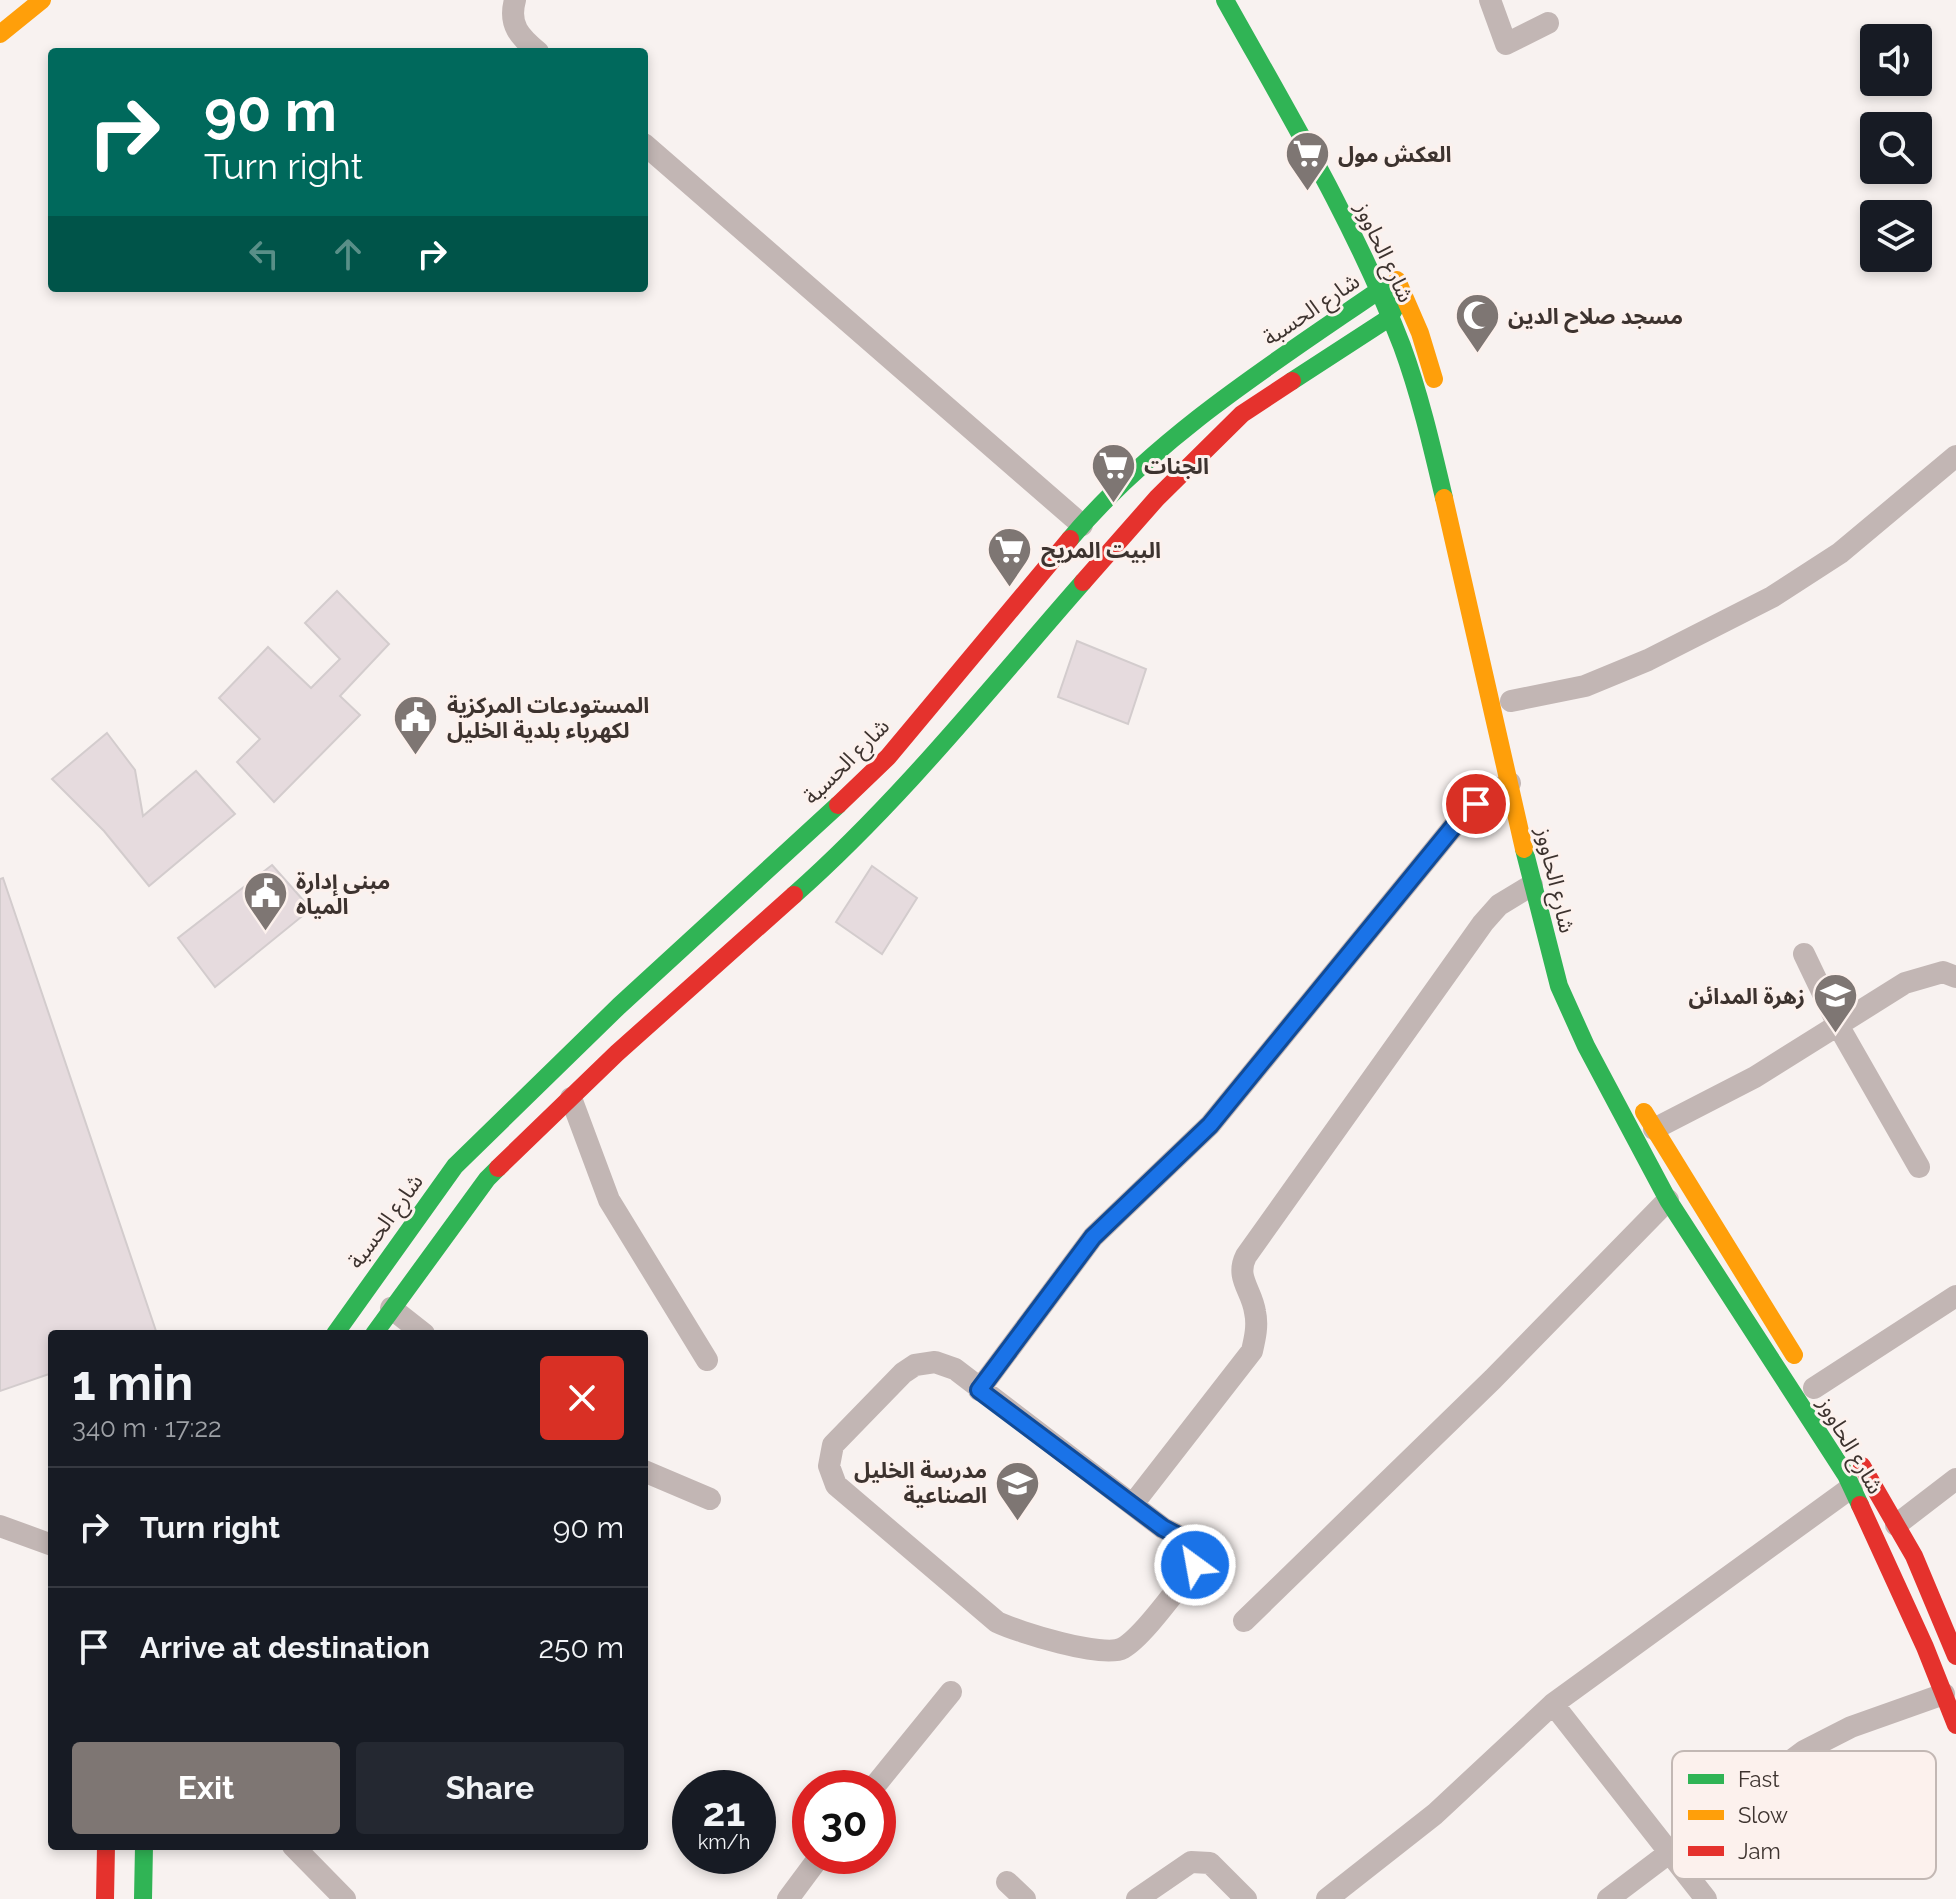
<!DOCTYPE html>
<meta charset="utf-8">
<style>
:root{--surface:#171b24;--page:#242831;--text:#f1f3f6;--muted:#9ea1a6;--line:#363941;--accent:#7e7673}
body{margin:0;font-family:Raleway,"Noto Sans Arabic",sans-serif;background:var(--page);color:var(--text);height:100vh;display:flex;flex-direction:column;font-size:30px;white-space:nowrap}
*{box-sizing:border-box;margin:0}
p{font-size:26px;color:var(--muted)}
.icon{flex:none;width:44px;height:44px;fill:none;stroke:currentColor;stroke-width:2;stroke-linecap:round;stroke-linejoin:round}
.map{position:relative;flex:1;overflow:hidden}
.details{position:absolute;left:48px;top:1330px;width:600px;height:520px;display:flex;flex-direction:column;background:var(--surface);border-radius:8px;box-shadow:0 4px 12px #0003}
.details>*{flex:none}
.top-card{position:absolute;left:48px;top:48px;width:600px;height:244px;border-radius:8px;box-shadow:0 4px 12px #0003;background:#00695c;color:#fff;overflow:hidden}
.buttons{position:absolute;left:1860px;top:24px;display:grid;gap:16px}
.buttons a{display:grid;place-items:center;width:72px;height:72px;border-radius:8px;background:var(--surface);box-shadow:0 4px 12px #0003;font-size:40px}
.speed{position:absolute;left:672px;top:1770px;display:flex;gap:16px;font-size:40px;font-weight:700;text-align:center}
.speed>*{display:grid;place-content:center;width:104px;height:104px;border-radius:50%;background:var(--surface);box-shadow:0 4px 12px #0003;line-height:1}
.speed small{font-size:20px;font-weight:400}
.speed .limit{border:12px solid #d22;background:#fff;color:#111}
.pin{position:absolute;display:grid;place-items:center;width:68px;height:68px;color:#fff;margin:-34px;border:4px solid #fff;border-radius:50%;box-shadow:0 2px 8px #0007}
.me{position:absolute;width:88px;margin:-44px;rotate:328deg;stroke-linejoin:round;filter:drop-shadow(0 0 6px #0008)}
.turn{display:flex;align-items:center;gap:28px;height:168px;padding:0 24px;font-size:36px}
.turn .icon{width:104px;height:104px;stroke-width:2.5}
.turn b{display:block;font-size:56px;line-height:68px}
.lanes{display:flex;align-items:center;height:76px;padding:0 24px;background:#0003;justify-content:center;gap:40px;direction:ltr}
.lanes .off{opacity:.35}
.round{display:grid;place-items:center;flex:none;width:84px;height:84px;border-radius:8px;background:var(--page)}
.overview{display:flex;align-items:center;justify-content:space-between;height:136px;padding:0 24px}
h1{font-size:48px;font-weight:700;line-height:60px}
.button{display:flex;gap:16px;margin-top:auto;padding:16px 24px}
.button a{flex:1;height:92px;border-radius:8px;background:var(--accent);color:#fff;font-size:32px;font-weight:700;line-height:92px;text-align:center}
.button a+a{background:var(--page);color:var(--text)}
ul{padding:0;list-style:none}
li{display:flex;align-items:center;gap:24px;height:120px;padding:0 24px;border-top:2px solid var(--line)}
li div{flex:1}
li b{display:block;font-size:30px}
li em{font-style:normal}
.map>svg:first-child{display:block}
</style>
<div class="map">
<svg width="1956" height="1899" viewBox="0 0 1956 1899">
<rect width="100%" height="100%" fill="#f8f2f0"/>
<path fill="#e6dbde" stroke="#d3cccd" stroke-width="2" d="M337 591 389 644 340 696 360 715 274 802 237 762 260 739 219 698 268 647 311 688 340 659 305 623Z
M1077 641 1146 669 1128 724 1058 697Z
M107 733 135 770 143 816 196 771 235 814 149 886 104 831 52 779Z
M272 865 311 909 215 987 178 938Z
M872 866 917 898 882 954 836 922Z
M3 878 157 1334H52V1373L0 1391V879Z"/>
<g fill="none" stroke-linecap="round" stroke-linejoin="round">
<path stroke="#c2b6b4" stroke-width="22" d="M515 0C508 25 520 37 538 52
M1490 0 1506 44 1548 23
M644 144 1082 525
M1511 701 1585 686 1648 660 1772 597 1840 553 1956 456
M1804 954 1839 1027 1919 1167
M571 1098 609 1200 707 1360
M1654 1129 1755 1077 1905 983 1943 972 1956 977
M391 1308 424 1334
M935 1362 955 1369 1163 1528C1181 1537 1201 1544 1194 1568 1178 1587 1143 1637 1123 1648 1104 1659 1018 1632 997 1622L836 1485 829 1466 833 1445 903 1373 915 1365Z
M1814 1388 1956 1296
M979 1390 1093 1237 1210 1125 1463 815 1489 794 1510 783
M644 1471 710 1499
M1133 1504 1252 1351C1255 1338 1258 1325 1255 1312 1252 1290 1235 1278 1246 1256L1483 923 1499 905 1532 885
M1896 1525 1956 1479
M0 1526 52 1545
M1244 1621 1493 1379 1668 1200
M1553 1704 1706 1899
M873 1788 951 1692
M293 1846 345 1899
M1007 1882 1025 1899
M788 1899 820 1856
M1137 1899 1191 1862 1210 1863 1246 1899
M1327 1899 1435 1814 1553 1704 1852 1487
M1608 1899 1804 1751 1851 1727 1944 1694"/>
<path stroke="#30b455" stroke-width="18" d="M1225 0C1288 113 1355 224 1402 346 1420 395 1432 447 1444 498
M1070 539C1155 438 1270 365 1378 291L1403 294 1389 318 1292 381
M1524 849 1559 986 1586 1046 1668 1200 1846 1475 1860 1505
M794 895C900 801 990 688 1083 582
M335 1334 455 1166 619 1006 838 805
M374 1334 487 1179 498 1168
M143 1899 144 1846"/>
<path stroke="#ff9f0a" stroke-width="18" d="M0 34 42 0
M1397 280 1420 333 1434 379
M1444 498 1524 849
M1644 1112 1794 1355"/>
<path stroke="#e5322d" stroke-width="18" d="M1083 582 1157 498 1242 414 1292 381
M838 805 888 757 1070 539
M498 1168 617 1053 794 895
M1862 1466 1914 1556 1956 1656
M1860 1505 1925 1647 1956 1725
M105 1899 106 1846"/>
</g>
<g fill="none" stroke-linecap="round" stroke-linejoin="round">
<defs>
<path id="route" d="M1195 1565C1198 1543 1180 1537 1163 1528L979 1390 1093 1237 1210 1125 1463 815 1476 804"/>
</defs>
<use href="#route" stroke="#114b97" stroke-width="20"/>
<use href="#route" stroke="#1a73e8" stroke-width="14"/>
</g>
<defs>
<symbol id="supermarket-pin" viewBox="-11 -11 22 30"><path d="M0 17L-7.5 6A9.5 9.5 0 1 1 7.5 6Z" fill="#7e7673" stroke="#fcf1ed"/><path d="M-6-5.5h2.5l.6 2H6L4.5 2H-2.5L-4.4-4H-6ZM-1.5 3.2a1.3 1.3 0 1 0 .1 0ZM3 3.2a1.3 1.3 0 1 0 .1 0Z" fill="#fff"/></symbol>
<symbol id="mosque-pin" viewBox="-11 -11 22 30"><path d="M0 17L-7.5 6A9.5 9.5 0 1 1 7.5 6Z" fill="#7e7673" stroke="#fcf1ed"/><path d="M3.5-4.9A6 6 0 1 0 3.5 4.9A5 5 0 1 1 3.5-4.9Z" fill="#fff"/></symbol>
<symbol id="civic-pin" viewBox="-11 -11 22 30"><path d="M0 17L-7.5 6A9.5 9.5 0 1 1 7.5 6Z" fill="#7e7673" stroke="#fcf1ed"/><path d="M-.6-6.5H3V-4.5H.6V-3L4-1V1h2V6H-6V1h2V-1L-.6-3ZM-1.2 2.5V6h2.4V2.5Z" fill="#fff"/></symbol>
<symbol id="school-pin" viewBox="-11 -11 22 30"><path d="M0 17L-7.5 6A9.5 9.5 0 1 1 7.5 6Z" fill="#7e7673" stroke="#fcf1ed"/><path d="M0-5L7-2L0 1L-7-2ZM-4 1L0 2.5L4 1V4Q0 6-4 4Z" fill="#fff"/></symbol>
</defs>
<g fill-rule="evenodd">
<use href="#supermarket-pin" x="1282" y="128" width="51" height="69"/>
<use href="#mosque-pin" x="1452" y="290" width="51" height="69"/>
<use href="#supermarket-pin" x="1088" y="440" width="51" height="69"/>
<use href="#supermarket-pin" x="984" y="524" width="51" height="69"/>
<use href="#civic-pin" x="390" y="692" width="51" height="69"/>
<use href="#civic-pin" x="240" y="868" width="51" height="69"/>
<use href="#school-pin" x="1810" y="970" width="51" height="69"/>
<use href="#school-pin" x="992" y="1458" width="51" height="69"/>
</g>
<g text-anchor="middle" stroke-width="6" stroke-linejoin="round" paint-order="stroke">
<g font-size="22" font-weight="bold" fill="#3d332f" stroke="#fcf1ed" text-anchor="start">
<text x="1338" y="162">العكش مول</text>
<text x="1508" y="324">مسجد صلاح الدين</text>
<text x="1144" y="474">الجنات</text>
<text x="1041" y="558">البيت المريح</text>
<text x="447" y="713">المستودعات المركزية<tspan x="447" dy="25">لكهرباء بلدية الخليل</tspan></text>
<text x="296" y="889">مبنى إدارة<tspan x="296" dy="25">المياه</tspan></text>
<text x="1805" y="1004" text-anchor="end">زهرة المدائن</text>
<text x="987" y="1478" text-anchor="end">مدرسة الخليل<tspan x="987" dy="25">الصناعية</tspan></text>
</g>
<g font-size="22" fill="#3d332f" stroke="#fcf1ed">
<text transform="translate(1385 252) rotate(65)" y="8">شارع الحاووز</text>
<text transform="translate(1311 309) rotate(-34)" y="8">شارع الحسبة</text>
<text transform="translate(846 761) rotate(-45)" y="8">شارع الحسبة</text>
<text transform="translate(1556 880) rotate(77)" y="8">شارع الحاووز</text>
<text transform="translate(385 1221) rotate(-54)" y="8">شارع الحسبة</text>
<text transform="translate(1851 1445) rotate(60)" y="8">شارع الحاووز</text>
</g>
</g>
<rect x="1672" y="1751" width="264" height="128" rx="12" fill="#fcf1ed" stroke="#c3b8b4" stroke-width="2"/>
<rect x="1688" y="1774" width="36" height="10" fill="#30b455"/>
<rect x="1688" y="1810" width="36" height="10" fill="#ff9f0a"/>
<rect x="1688" y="1846" width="36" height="10" fill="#e5322d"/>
<g font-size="22" fill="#3d332f">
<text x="1738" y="1787">Fast</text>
<text x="1738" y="1823">Slow</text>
<text x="1738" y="1859">Jam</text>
</g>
</svg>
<div class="buttons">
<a><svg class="icon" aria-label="sound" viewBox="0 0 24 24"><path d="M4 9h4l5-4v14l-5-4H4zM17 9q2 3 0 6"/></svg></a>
<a><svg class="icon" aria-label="search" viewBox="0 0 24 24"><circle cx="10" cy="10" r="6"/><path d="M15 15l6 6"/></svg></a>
<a><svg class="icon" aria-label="layers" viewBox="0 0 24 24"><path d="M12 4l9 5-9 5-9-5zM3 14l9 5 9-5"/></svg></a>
</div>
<div class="speed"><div>21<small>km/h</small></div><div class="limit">30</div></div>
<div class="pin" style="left:1476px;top:804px;background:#d93025"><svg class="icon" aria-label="arrive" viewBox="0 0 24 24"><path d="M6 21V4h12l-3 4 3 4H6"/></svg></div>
<svg class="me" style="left:1195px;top:1565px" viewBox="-20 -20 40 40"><circle r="17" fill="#1a73e8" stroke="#fff" stroke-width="3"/><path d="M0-11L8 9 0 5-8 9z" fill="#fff"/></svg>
<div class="top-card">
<div class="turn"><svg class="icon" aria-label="right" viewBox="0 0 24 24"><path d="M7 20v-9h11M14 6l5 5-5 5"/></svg><div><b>90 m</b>Turn right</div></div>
<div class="lanes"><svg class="icon off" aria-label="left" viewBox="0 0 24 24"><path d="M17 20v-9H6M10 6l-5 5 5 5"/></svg><svg class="icon off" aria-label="ahead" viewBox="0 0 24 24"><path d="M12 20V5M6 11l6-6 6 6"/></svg><svg class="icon" aria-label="right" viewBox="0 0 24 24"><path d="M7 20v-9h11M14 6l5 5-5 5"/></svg></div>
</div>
<section class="details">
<div class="overview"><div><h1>1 min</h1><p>340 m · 17:22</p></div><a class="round" style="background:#d93025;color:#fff"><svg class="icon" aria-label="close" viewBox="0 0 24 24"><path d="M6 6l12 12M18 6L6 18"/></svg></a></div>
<ul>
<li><svg class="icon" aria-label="right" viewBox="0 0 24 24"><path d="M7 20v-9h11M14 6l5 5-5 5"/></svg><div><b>Turn right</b></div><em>90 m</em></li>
<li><svg class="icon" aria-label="arrive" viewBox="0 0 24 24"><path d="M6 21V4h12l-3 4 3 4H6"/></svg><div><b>Arrive at destination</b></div><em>250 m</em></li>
</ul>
<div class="button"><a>Exit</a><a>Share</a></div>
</section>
</div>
